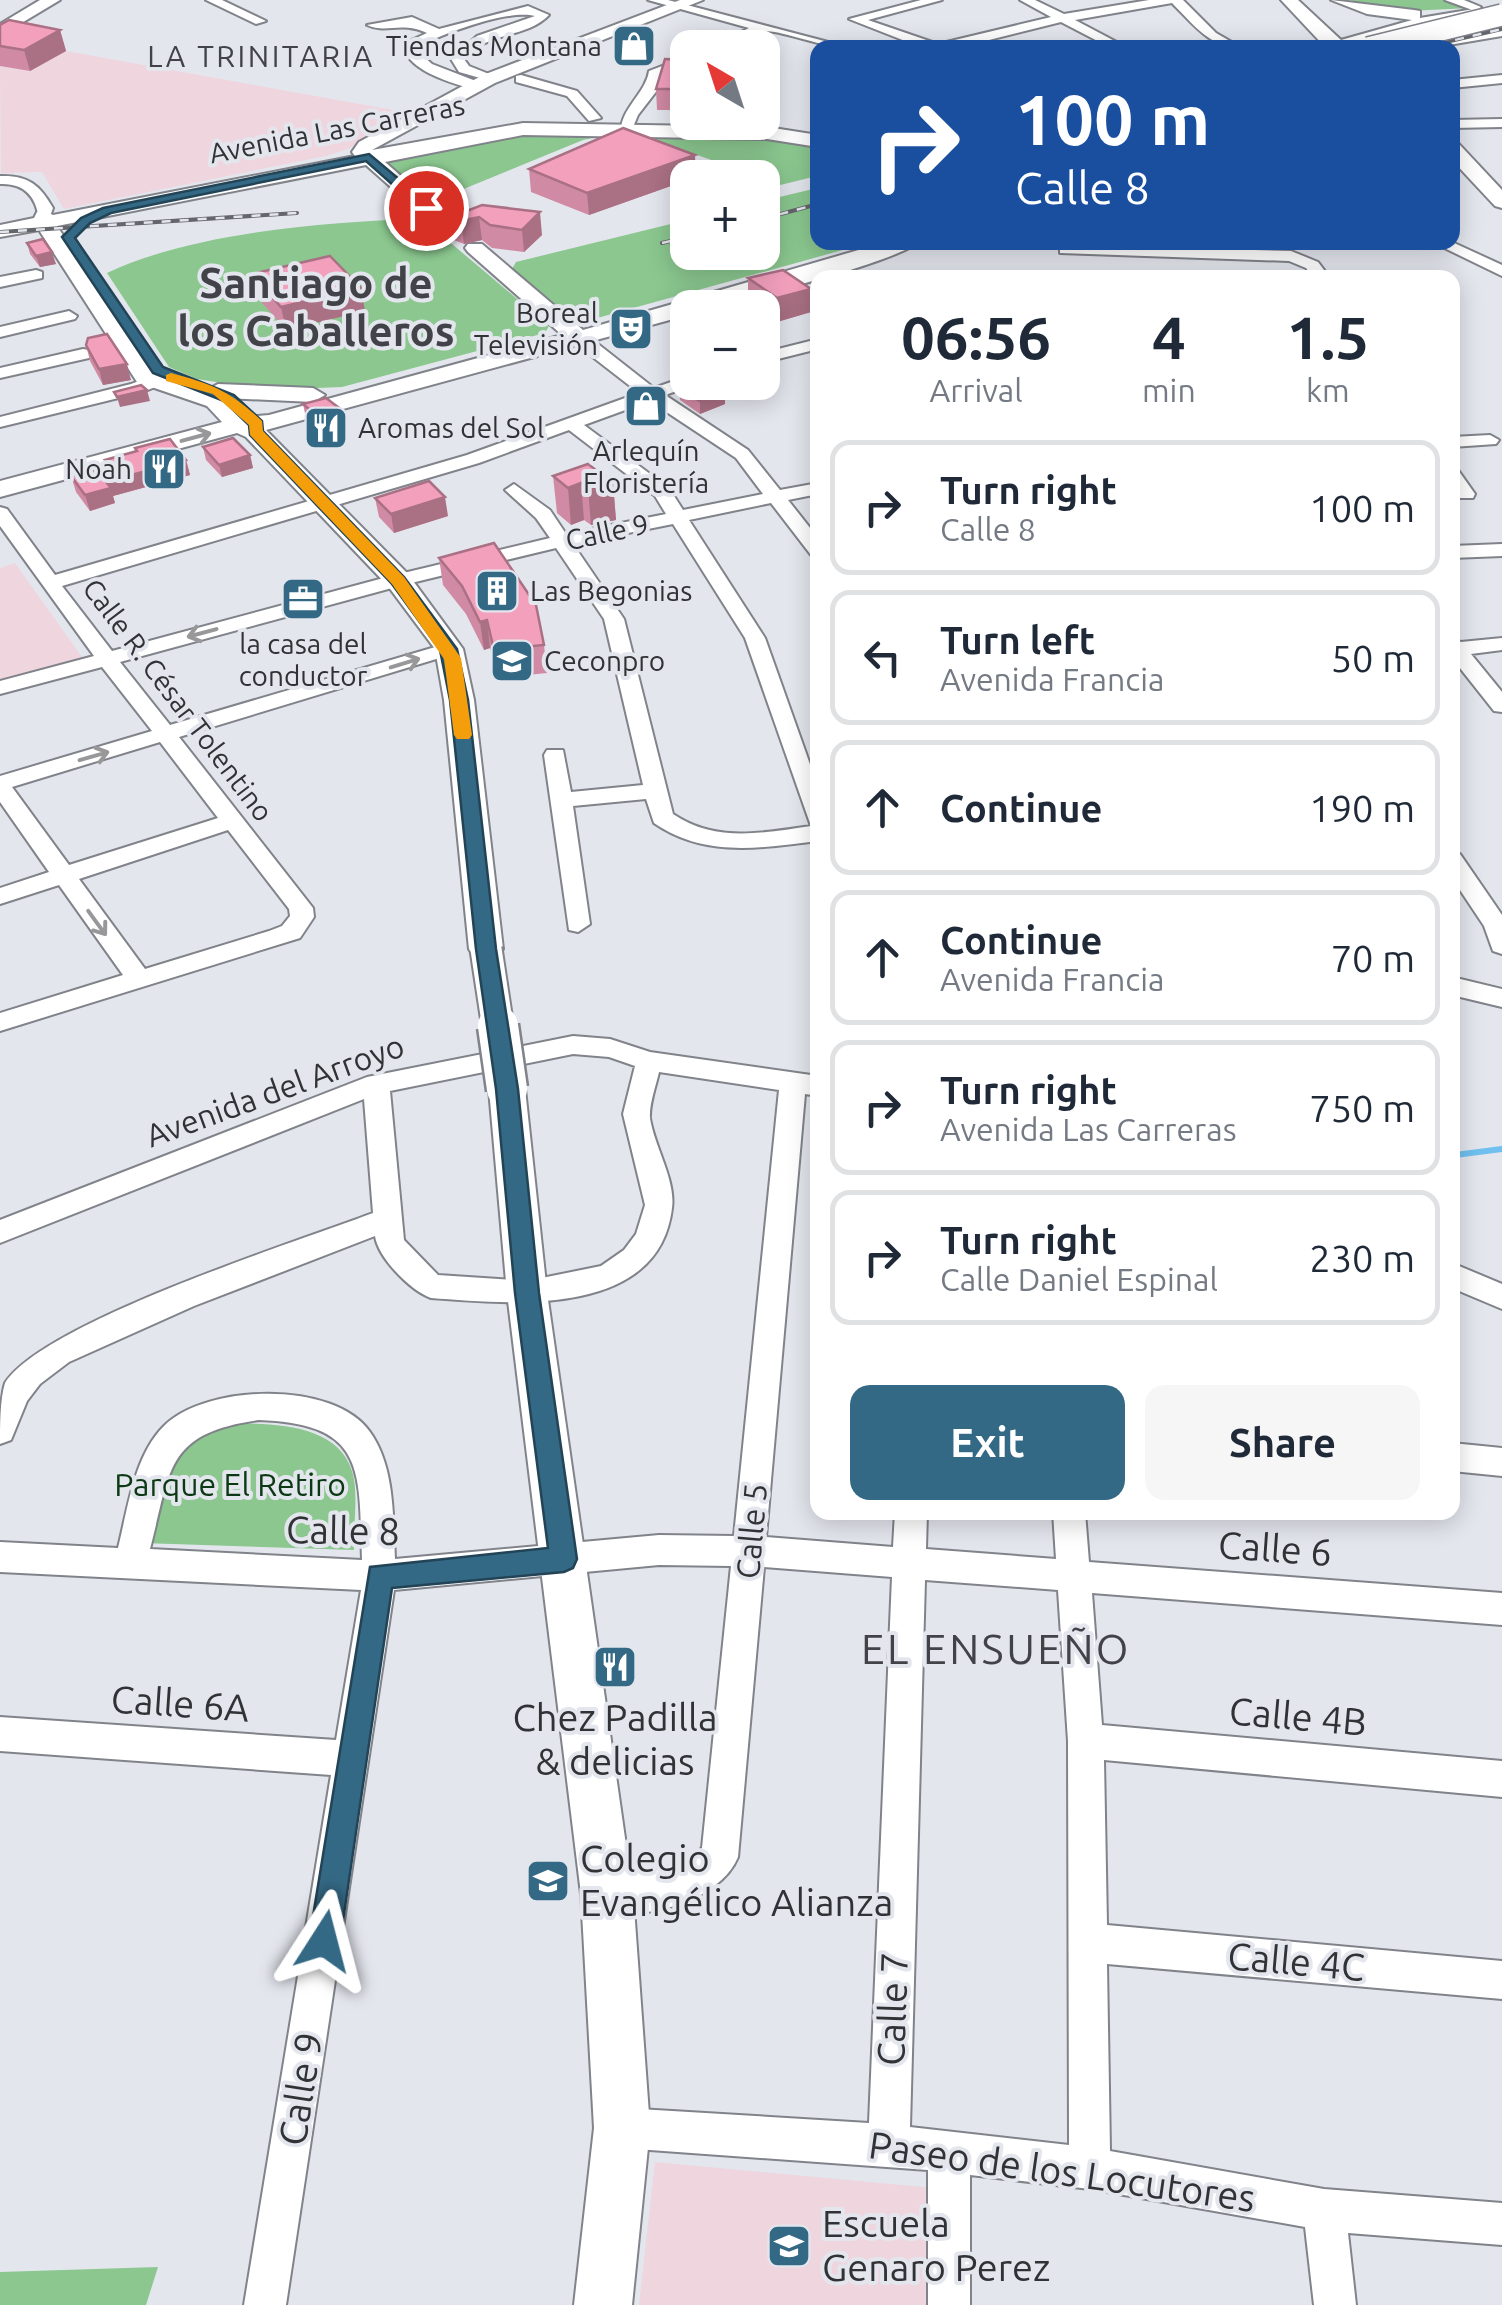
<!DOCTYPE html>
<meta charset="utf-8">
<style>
:root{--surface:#fff;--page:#f6f6f7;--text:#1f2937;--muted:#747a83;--line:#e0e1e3;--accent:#346985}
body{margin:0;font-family:Ubuntu,sans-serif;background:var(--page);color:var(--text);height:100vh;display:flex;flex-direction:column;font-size:38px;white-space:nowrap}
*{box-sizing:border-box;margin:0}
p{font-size:32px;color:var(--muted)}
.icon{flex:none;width:55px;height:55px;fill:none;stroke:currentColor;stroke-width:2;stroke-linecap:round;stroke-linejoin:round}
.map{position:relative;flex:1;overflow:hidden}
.drawer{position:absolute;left:810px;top:270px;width:650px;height:1250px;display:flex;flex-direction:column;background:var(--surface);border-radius:20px;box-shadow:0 5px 25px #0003}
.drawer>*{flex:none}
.hud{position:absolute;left:810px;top:40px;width:650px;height:210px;border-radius:20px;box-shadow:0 5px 25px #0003;background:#1a4fa0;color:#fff;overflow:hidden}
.needle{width:65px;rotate:321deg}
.controls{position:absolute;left:670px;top:30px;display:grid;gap:20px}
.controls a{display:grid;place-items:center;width:110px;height:110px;border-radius:20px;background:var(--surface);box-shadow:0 5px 25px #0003;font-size:50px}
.pin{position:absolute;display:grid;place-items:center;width:85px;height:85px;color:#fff;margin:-42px;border:5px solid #fff;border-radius:50%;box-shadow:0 2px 10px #0007}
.me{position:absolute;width:110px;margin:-55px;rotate:9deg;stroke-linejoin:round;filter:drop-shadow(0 0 8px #0008)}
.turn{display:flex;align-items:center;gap:35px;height:210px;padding:0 40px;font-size:45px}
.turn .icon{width:130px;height:130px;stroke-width:2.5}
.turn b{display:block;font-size:70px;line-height:85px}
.eta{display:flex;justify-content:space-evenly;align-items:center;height:170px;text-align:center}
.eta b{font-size:60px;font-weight:600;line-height:70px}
.button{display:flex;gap:20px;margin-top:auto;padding:20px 40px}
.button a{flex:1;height:115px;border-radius:20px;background:var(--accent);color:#fff;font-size:40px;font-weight:600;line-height:115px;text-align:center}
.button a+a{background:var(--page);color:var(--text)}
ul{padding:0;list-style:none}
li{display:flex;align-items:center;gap:30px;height:135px;margin:0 20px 15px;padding:0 20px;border:5px solid var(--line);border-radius:20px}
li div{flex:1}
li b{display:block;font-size:38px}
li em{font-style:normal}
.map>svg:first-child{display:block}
</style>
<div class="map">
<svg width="1502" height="2305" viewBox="0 0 1502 2305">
<rect width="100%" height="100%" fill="#e4e6ee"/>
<path fill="#eed5de" d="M66 51 410 113 348 149 326 156 64 209 42 172 1 173 0 66 30 71Z
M15 563 82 657 0 684V568Z
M655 2162 934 2188 932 2305H639Z"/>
<path fill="#8bc78f" d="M1348 0H1446L1471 8 1408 11Z
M515 133 611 134 583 140 444 197 425 198 381 159Z
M638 134 763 138 817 148V176L764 189 762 178Z
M817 188 818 242 868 243 583 322 568 319 511 271 516 262 687 220 688 252H762L763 201Z
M417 219 426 222 549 326 545 333 342 387 267 390 197 379 169 367 107 273C191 233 324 222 417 219Z
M204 1423C249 1425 335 1415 352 1471 359 1493 353 1526 354 1550L142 1543 162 1448Z
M158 2267 146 2305H0V2272Z"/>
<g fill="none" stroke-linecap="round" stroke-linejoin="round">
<path stroke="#70c0ef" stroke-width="6" d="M1455 1155 1502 1149"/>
<defs>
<path id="minor" d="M206 0H222L266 21 256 24Z
M648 0H668L851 48C822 48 783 30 763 31 744 32 732 48 709 48L749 28Z
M921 0H942L868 20 938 44 1051 17 1020 0H1035L1064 14 1149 0H1183L1216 33 1242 48C1210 48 1194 25 1172 3L1075 20 1128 48H1111L1061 22 957 48H923L849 19Z
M1445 0H1464L1481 7 1475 11Z
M528 6 549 15C526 39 486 31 464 59L469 66 494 76V82L459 72 451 59 477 36 535 16C506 9 441 35 414 48L432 64 481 83V89L476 90C452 83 406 71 403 44L427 33C401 21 386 34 367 25L412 17 439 29Z
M1502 28V36L1431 48 1411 46Z
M688 56V65L661 76 662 84 638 115 631 132H621C620 109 646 93 649 71Z
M521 75 577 91 601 118 589 121 567 96 516 82V76Z
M1502 75V83L1452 88V80Z
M1502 119V127L1452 128V120Z
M0 176C28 175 40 185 53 208L49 219H39C36 197 25 183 0 184Z
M1432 242H1452L1502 265V276Z
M1065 245 1291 251 1318 262 1330 278H1314L1306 268 1289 261 1060 253V247Z
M36 270 42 272V278L0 287V277Z
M69 311 77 316 75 319 0 337V327Z
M572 333H584L654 388 688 376V382L694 385 665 395 748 450 780 490 818 483V494L788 500 818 538V557L811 555 771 503 689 520 765 638 818 787V841C760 848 705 858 654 823L646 799 573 806 590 924 578 932 569 930 544 755 547 750H563L571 792 643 785 604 619 556 548 403 585 120 662 170 725 442 645 449 643 459 649 456 653 179 737 313 908 314 917 300 938 0 1031V1013L123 975 59 885 0 904V888L49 872 0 802V776L152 731 102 667 0 694V681L94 656 0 526V507L7 509 55 575 467 455 639 393 572 341ZM650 401 736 458 763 494 683 510 669 488 584 425ZM569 430 655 496 666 514 566 534 550 510 514 484 505 490 536 518 550 538 391 576 112 651 62 586 479 463ZM673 524 745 638 811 826C763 833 715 843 673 814L624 619 573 544ZM160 742 218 818 69 865 12 787ZM228 830 289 909 290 916 282 926 269 931 145 969 79 879Z
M818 339V349L762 363V353Z
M83 349 89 350V358L0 378V368Z
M166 371 172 372V380L143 392 0 427V417L131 384Z
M1490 435 1499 440 1496 444 1452 447V437Z
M1452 469 1458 470 1475 494 1473 498H1459L1452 488Z
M1502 544V556L1452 558V546Z
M1452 638 1461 642 1502 638V650L1471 654 1502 692V712L1494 711 1452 658Z
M1452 851 1460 854 1502 915V954L1493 951 1484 926 1452 878Z
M1452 977 1502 989V1007L1452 995Z
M573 1036 610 1039 650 1052 818 1076V1096L805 1094 766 1537 893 1547 895 1512H927L926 1549 1056 1559 1053 1512H1085L1089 1562 1502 1593V1625L1092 1593 1102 1725 1502 1761V1797L1104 1760 1107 1925 1502 1961V1999L1107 1964 1110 2151 1324 2189 1502 2203V2245L1348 2233 1356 2305H1314L1305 2227 1090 2189 970 2175V2305H928V2170L622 2148 608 2142 602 2128 608 2114 622 2108 869 2123 892 1577 764 1567 738 1857C720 1902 637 1925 594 1907L588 1894 594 1881C631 1865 670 1879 702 1848L731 1566 659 1565 394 1590 286 2305H244L331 1775 0 1751V1717L336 1740 361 1590 0 1572V1542L118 1548C128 1508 134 1456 164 1426 206 1384 334 1380 370 1432 395 1467 393 1518 395 1559L659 1535 734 1536 779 1090 659 1072C656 1086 649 1104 650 1118 654 1146 676 1180 672 1208 659 1319 510 1304 431 1298 411 1291 378 1258 375 1236L194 1306 69 1362 40 1384 27 1401 11 1440 0 1444C0 1425 0 1399 5 1383 44 1322 296 1242 373 1213L364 1099 0 1243V1220L367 1077ZM573 1054 609 1057 635 1066 623 1114 645 1205 636 1234 624 1250 601 1266 527 1281 438 1275 404 1240 390 1091ZM259 1420C366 1424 359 1469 362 1560L150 1549C171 1469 165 1433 259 1420ZM925 1580 1058 1590 1068 1741 1069 2145 910 2127Z
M1452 1263 1502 1284V1309L1452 1288Z
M1452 1443 1502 1448V1476L1452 1471Z"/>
<path id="major" d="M40 0H60L0 36V24Z
M680 0H703L495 83 372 150 523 123 767 127 818 135V147L767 139 523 135 385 162 433 204 436 208 426 214 419 212 366 165 57 226 153 372 207 390 218 384 313 388 325 395 313 402 226 398 245 417 269 415 562 335 468 252 465 248 468 244H482L583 330 886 242H919C896 262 722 308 688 308V315L266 430 408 574 463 649 474 700 503 949 498 957 486 961 474 957 469 949 444 700 435 649 388 586 246 437 237 433 0 497V481L222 422 207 406 137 382 39 230 0 237V225L34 218 37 212 44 210 53 215 355 156 352 152 359 142 483 75Z
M1281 0H1298L1341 40 1412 20 1367 14 1331 0 1414 10 1420 11V18L1480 8 1488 13 1480 18 1392 33 1352 48H1326Z
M1452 142 1459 144 1502 190V208L1495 206 1452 160Z
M507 1076 520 1079 525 1089 547 1293 633 1894 650 2128 632 2305H574L594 2128 581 1894 507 1293 489 1089 494 1079Z"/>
</defs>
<use href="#minor" stroke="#80838a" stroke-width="4"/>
<use href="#major" stroke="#80838a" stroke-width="4"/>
<use href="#minor" fill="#fff" fill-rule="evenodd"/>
<use href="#major" fill="#fff" fill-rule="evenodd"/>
<defs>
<path id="rail" d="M1420 48 1502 29
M762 219 818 204
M0 232 297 213
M662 243 688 237"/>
</defs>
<use href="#rail" stroke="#65666b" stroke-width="4"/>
<use href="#rail" stroke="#e4e6ee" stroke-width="2.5" stroke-dasharray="9" stroke-linecap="butt"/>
<defs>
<path id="major-bridge-far1" d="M486 949 498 1028"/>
<path id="major-bridge" d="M498 1026 507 1089"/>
<path id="highway-bridge" d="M1368 48 1502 15"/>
</defs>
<use href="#major-bridge-far1" stroke="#80838a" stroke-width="35" stroke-linecap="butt"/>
<use href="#major-bridge" stroke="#80838a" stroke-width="45" stroke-linecap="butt"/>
<use href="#highway-bridge" stroke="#80838a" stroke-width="24" stroke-linecap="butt"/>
<use href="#major-bridge-far1" stroke="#fff" stroke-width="31"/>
<use href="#major-bridge" stroke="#fff" stroke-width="40"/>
<use href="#highway-bridge" stroke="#fff" stroke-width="21"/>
</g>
<path fill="#d18aa3" d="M0 25 60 30 66 51 30 71 0 66Z
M688 60V115H681V110H657L656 89Z
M529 169 696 177 589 215 531 192Z
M482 205 542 235 524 252 492 248 482 240 464 244 454 240 451 217Z
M27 243 56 264 40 267 30 254Z
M252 274 365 311 286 330 257 297Z
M748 278 811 289V312L777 322 762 312V308H757L748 301Z
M86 345 131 380 103 385 90 361Z
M679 388 725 392V404L700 414 680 400Z
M303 404 345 429 324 436 307 423Z
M203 447 250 455 253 468 222 477 206 460Z
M105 460H186L190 475 113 496 115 503 90 511 76 492 71 476 107 466Z
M553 476 613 483 616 520 591 525 584 520 571 525 557 513Z
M375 498 448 516 394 533 379 517Z
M439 558 544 645 547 673 498 678 490 648 484 650 466 614 443 585Z"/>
<path fill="#aa7084" d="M60 30 66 51 30 71 24 50Z
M695 155 696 177 688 178V180L589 215 587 193Z
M540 212 542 235 524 252 522 230Z
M479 217 482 240 464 244 461 221Z
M52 252 56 264 40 267 36 256Z
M361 288 365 311 286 330 281 307Z
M811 289V312L777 322V298Z
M127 364 131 380 103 385 99 369Z
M147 390 150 401 120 407 117 397Z
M725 392V404L700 414V401Z
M342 410 345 429 324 436 320 418Z
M250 455 253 468 222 477 219 465Z
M186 460 190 475 113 496 115 503 90 511 85 495 106 482Z
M581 483 584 520 571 525 568 488Z
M613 483 616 520 591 525 588 488Z
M445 497 448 516 394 533 391 514Z
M487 620 490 648 484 650 480 622Z"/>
<path fill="#f3a0bd" stroke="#aa7084" stroke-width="2.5" d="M9 20 60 30 24 50 0 46V25Z
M665 59 688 60V94H680L682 89H656Z
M623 128 695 155 587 193 529 169Z
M482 205 540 212 522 230 490 225 479 217 461 221 451 217Z
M43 239 52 252 36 256 27 243Z
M330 256 361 288 281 307 252 274Z
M783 270 811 289 777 298 748 278Z
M107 334 127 364 99 369 86 345 88 338Z
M694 382H710L725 392 700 401 679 388Z
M141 385 147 390 117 397 114 392Z
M326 398 342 410 320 418 303 404Z
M233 438 250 455 219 465 203 447Z
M170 439 186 460 106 482 111 488 85 495 71 476 110 466 105 460 137 451 135 448Z
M588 464 613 483 588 488 581 483 568 488 553 476Z
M429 481 445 497 391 514 375 498Z
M494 543 536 605 544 645 494 650 487 620 480 622 462 586 439 558Z"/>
<defs><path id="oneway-shaft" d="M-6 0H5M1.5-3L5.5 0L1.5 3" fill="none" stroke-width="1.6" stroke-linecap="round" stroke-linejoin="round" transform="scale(2.5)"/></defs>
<g stroke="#98989a">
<use href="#oneway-shaft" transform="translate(196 437) rotate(-15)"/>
<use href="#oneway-shaft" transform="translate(202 633) rotate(165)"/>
<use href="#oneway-shaft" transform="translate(405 663) rotate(-17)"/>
<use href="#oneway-shaft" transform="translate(94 756) rotate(-16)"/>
<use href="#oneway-shaft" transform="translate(97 923) rotate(54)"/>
</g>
<path fill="#346985" stroke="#224456" stroke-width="2.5" d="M369 154 430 205V210H421L366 161 111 213 90 223 75 238 163 367 234 395 262 421 263 431 404 577 457 649 468 700 496 949 518 1089 539 1293 577 1559 573 1568 564 1572 392 1588 340 1941 336 1952 324 1957 313 1952 309 1941 370 1567 548 1548 515 1293 496 1089 476 949 450 700 440 650 392 584 250 435 249 425 224 401 153 373 62 237 81 218 103 208Z"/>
<path fill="#f59e0b" d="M171 373C212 384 230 391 262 421L263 431 404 577 461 658 472 735 469 739H457L454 735 444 659 392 584 250 435 249 425 213 394 166 381V375Z"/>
<defs>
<symbol id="shop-square" viewBox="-11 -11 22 22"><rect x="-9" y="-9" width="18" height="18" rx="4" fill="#346985" stroke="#e4e6ee"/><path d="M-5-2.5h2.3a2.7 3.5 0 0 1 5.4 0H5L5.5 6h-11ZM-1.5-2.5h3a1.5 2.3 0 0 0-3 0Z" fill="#fff"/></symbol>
<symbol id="theatre-square" viewBox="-11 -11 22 22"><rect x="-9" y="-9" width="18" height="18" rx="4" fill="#346985" stroke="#e4e6ee"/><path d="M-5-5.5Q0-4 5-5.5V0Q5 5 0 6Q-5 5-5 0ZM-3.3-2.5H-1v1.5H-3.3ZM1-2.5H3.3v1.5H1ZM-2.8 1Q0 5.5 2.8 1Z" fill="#fff"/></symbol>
<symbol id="restaurant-square" viewBox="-11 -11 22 22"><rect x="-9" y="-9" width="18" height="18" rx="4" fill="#346985" stroke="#e4e6ee"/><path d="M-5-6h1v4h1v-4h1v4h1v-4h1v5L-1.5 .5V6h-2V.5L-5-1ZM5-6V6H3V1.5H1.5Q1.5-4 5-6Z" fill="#fff"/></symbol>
<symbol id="building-square" viewBox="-11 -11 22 22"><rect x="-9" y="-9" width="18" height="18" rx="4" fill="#346985" stroke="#e4e6ee"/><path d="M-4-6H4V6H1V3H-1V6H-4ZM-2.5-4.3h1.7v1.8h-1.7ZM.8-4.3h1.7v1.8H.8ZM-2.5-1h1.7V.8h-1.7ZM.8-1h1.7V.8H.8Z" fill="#fff"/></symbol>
<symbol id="office-square" viewBox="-11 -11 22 22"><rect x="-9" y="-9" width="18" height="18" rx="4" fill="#346985" stroke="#e4e6ee"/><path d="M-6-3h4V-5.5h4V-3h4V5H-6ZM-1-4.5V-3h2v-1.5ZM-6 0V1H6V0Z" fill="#fff"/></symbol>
<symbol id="school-square" viewBox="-11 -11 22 22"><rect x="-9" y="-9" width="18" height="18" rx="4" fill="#346985" stroke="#e4e6ee"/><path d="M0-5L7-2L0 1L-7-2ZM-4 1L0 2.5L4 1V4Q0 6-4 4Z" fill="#fff"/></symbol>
<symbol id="university-square" viewBox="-11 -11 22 22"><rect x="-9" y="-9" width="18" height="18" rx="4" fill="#346985" stroke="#e4e6ee"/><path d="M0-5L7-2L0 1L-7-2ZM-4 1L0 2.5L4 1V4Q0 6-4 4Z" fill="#fff"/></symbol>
</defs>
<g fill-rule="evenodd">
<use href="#shop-square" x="609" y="21" width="50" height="50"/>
<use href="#theatre-square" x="606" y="304" width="50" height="50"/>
<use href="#shop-square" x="621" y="381" width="50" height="50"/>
<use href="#restaurant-square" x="301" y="403" width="50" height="50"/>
<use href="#restaurant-square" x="139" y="444" width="50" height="50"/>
<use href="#building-square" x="472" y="566" width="50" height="50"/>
<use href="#office-square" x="278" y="574" width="50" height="50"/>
<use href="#school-square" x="487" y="636" width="50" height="50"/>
<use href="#restaurant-square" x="590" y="1642" width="50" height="50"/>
<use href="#university-square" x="523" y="1856" width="50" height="50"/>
<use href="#school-square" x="764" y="2221" width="50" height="50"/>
</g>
<g text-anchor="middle" stroke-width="8" stroke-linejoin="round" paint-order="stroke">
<g font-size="28" fill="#313235" stroke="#e4e6ee" text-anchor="end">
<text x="602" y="56">Tiendas Montana</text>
<text x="598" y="323">Boreal<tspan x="598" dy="32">Televisión</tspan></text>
<text x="358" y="438" text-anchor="start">Aromas del Sol</text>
<text x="646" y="461" text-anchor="middle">Arlequín<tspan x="646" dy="32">Floristería</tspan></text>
<text x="132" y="479">Noah</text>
<text x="530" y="601" text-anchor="start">Las Begonias</text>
<text x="303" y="654" text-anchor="middle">la casa del<tspan x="303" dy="32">conductor</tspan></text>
<text x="544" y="671" text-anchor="start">Ceconpro</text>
</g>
<g font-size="28" fill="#313235" stroke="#e4e6ee">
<text transform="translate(337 129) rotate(-11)" y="10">Avenida Las Carreras</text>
<text transform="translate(607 532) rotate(-12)" y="10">Calle 9</text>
<text transform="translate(178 700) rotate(53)" y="10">Calle R. César Tolentino</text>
</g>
<g font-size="30" letter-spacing="2.5" fill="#414349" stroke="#e4e6ee">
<text x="261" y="67">LA TRINITARIA</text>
</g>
<g font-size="32" fill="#313235" stroke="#e4e6ee">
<text transform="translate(275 1091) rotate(-20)" y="11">Avenida del Arroyo</text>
<text transform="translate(752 1531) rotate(-85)" y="11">Calle 5</text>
</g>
<g font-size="32" fill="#0b3913" stroke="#e4e6ee">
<text x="230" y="1496">Parque El Retiro</text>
</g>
<g font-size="38" fill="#313235" stroke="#e4e6ee">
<text transform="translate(343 1531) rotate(1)" y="13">Calle 8</text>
<text transform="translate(1275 1549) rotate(4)" y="13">Calle 6</text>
<text transform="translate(180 1704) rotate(4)" y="13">Calle 6A</text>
<text transform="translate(1298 1717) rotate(5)" y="13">Calle 4B</text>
<text transform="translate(1296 1962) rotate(5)" y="13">Calle 4C</text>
<text transform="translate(893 2009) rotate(-88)" y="13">Calle 7</text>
<text transform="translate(301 2089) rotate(-81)" y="13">Calle 9</text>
<text transform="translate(1062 2172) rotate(8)" y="13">Paseo de los Locutores</text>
</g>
<g font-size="38" fill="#313235" stroke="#e4e6ee" text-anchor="start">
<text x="615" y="1731" text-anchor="middle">Chez Padilla<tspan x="615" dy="44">&amp; delicias</tspan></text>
<text x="580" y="1872">Colegio<tspan x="580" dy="44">Evangélico Alianza</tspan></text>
<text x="822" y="2237">Escuela<tspan x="822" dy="44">Genaro Perez</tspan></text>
</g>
<g font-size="42" font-weight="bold" fill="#414349" stroke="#e4e6ee">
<text x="316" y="298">Santiago de<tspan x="316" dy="48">los Caballeros</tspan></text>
</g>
<g font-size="42" letter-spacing="2.5" fill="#414349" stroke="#e4e6ee">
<text x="996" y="1664">EL ENSUEÑO</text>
</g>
</g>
</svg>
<div class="controls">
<a><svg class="needle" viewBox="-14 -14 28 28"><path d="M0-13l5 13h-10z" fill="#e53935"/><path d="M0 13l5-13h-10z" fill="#747a83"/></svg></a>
<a>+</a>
<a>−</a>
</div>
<div class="pin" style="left:426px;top:208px;background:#d93025"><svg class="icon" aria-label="arrive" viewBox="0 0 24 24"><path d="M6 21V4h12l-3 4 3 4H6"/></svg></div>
<svg class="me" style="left:324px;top:1941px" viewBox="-20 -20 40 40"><path d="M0-17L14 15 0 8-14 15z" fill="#346985" stroke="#fff" stroke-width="4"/></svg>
<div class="hud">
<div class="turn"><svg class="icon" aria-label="right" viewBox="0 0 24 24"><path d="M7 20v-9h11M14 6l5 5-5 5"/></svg><div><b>100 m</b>Calle 8</div></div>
</div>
<section class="drawer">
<div class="eta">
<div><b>06:56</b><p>Arrival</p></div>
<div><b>4</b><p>min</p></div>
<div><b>1.5</b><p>km</p></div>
</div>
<ul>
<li><svg class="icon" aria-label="right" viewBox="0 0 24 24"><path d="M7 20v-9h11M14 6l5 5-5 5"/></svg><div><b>Turn right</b><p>Calle 8</p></div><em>100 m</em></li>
<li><svg class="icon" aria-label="left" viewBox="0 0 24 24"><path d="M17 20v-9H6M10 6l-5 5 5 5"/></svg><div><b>Turn left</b><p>Avenida Francia</p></div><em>50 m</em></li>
<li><svg class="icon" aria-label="ahead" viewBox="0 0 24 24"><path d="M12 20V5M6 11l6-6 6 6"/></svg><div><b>Continue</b></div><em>190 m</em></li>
<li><svg class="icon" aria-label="ahead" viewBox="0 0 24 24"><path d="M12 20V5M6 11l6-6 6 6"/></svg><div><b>Continue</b><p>Avenida Francia</p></div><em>70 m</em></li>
<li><svg class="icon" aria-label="right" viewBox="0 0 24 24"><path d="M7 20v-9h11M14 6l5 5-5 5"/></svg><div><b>Turn right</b><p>Avenida Las Carreras</p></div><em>750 m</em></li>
<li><svg class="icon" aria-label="right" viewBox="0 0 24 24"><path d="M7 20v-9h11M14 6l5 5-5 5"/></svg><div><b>Turn right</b><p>Calle Daniel Espinal</p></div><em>230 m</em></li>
</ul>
<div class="button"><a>Exit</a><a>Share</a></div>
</section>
</div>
